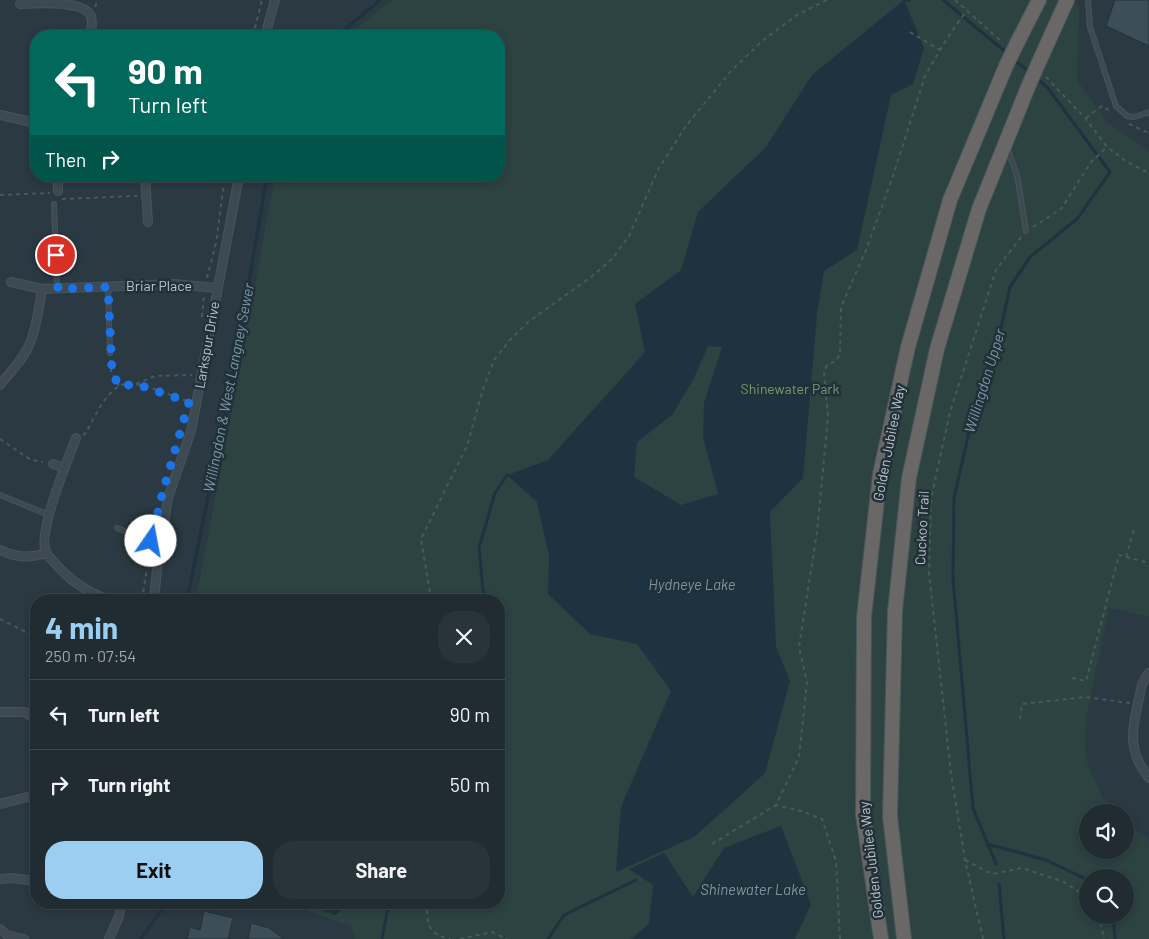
<!DOCTYPE html>
<meta charset="utf-8">
<style>
:root{--surface:#202b32;--page:#28333a;--text:#f1f3f6;--muted:#a2a7ac;--line:#3d474d;--accent:#9bcef1}
body{margin:0;font-family:Barlow,sans-serif;background:var(--page);color:var(--text);height:100vh;display:flex;flex-direction:column;font-size:19px;white-space:nowrap}
*{box-sizing:border-box;margin:0}
p{font-size:16px;color:var(--muted)}
.icon{flex:none;width:28px;height:28px;fill:none;stroke:currentColor;stroke-width:2;stroke-linecap:round;stroke-linejoin:round}
.map{position:relative;flex:1;overflow:hidden}
.sheet{position:absolute;left:30px;top:594px;width:475px;height:315px;display:flex;flex-direction:column;background:var(--surface);border-radius:20px;box-shadow:0 2px 8px #0003,0 0 0 1px var(--line)}
.sheet>*{flex:none}
.guide{position:absolute;left:30px;top:30px;width:475px;height:152px;border-radius:20px;box-shadow:0 2px 8px #0003,0 0 0 1px var(--line);background:#00695c;color:#fff;overflow:hidden}
.controls{position:absolute;left:1079px;top:804px;display:grid;gap:10px}
.controls a{display:grid;place-items:center;width:55px;height:55px;border-radius:50%;background:var(--surface);box-shadow:0 2px 8px #0003,0 0 0 1px var(--line);font-size:25px}
.pin{position:absolute;display:grid;place-items:center;width:42px;height:42px;color:#fff;margin:-21px;border:2px solid #fff;border-radius:50%;box-shadow:0 1px 5px #0007}
.me{position:absolute;width:55px;margin:-28px;rotate:12deg;stroke-linejoin:round;filter:drop-shadow(0 0 4px #0008)}
.turn{display:flex;align-items:center;gap:18px;height:105px;padding:0 15px;font-size:22px}
.turn .icon{width:65px;height:65px;stroke-width:2.5}
.turn b{display:block;font-size:35px;line-height:42px}
.then{display:flex;align-items:center;height:48px;padding:0 15px;background:#0003;gap:10px;font-size:19px}
.round{display:grid;place-items:center;flex:none;width:52px;height:52px;border-radius:20px;background:var(--page)}
.headline{display:flex;align-items:center;justify-content:space-between;height:85px;padding:0 15px}
h1{font-size:30px;font-weight:700;line-height:38px;color:var(--accent)}
.button{display:flex;gap:10px;margin-top:auto;padding:10px 15px}
.button a{flex:1;height:58px;border-radius:20px;background:var(--accent);color:#111;font-size:20px;font-weight:700;line-height:58px;text-align:center}
.button a+a{background:var(--page);color:var(--text)}
ul{padding:0;list-style:none}
li{display:flex;align-items:center;gap:15px;height:70px;padding:0 15px;border-top:1px solid var(--line)}
li div{flex:1}
li b{display:block;font-size:19px}
li em{font-style:normal}
.map>svg:first-child{display:block}
</style>
<div class="map">
<svg width="1149" height="939" viewBox="0 0 1149 939">
<rect width="100%" height="100%" fill="#2a3942"/>
<path fill="#2c4341" fill-rule="evenodd" d="M392 0H1074L1079 10 1077 80 1107 122 1149 152V617L1109 608 1086 718 1085 749 1087 762 1102 797 1118 812H1088V850H1125V820L1149 841V939H355L351 926 284 903 499 902V600H196L275 176H499V36H351L357 28ZM1088 878H1125V915H1088Z"/>
<path fill="#1d3340" fill-rule="evenodd" d="M904 0 924 48 913 84 891 95 857 250 824 271 817 314 803 478 770 512 776 647 790 681 765 773 694 837 616 872 621 807 671 691 637 644 590 634 548 594 549 556 537 502 507 475 548 460 645 352 635 304 681 270 698 212 766 147 812 75ZM708 346 722 347 704 403 703 437 718 494 681 505 634 477 637 442 672 415 693 380Z
M781 826 811 904 795 939H631L649 924 653 885 629 869 664 853 693 897 724 848Z
M302 903H346L347 905 335 915Z"/>
<g fill="none" stroke-linecap="round" stroke-linejoin="round">
<path stroke="#1d3340" stroke-width="3" d="M904 0H909
M943 0 1008 54
M340 36 344 30 380 0
M1014 60 1031 73
M187 600 235 366 267 176
M484 600 479 548 495 493 507 475
M987 844 1046 860 1088 880
M996 864 973 808 953 578 954 498 976 401 1001 328 1010 287 1030 257 1077 219 1110 172 1047 87 1035 77
M999 884 1004 939
M1113 915 1115 939
M141 939 167 902
M382 939 389 902
M548 939 564 915 636 880"/>
</g>
<path fill="#3c4e58" stroke="#24323a" d="M1115 0H1149V46L1106 26Z
M204 911 233 918 228 939H187L190 927 200 930Z
M251 923 269 928 284 939H248Z"/>
<g fill="none" stroke-linecap="round" stroke-linejoin="round">
<defs>
<path id="service" d="M1088 0 1090 27 1116 106 1127 116 1134 117 1149 112
M1007 148 1017 175 1026 231
M54 204 57 289
M108 287 110 353
M0 495 49 515
M117 528 151 541 161 542"/>
<path id="minor" d="M20 4C38 3 84 0 91 16 93 21 91 31 91 36
M265 36 275 0
M0 115 36 123
M58 176V191
M145 176 148 222
M11 282 42 289 174 284 217 288
M0 385C10 372 24 359 30 343 37 326 39 307 42 289
M76 438C68 460 37 532 46 552 48 556 51 559 53 561 68 579 88 593 110 600
M53 464 65 468
M0 550C17 558 29 558 47 553
M154 600 158 559 168 498 191 431 239 176
M1149 673C1142 680 1141 689 1139 699 1131 730 1128 752 1149 778
M0 712H25L36 719
M0 804 36 795
M0 879 11 878 36 881
M0 929 7 935 24 939
M109 939 119 916 122 902"/>
<path id="trunk" d="M1017 43 1039 0
M1039 62 1067 0
M881 939 863 815 864 617 880 474 908 347 950 200 1006 66
M904 939 890 816 895 611 909 478 937 349 979 209 1028 87"/>
</defs>
<use href="#service" stroke="#48545b" stroke-width="6"/>
<use href="#minor" stroke="#48545b" stroke-width="10"/>
<use href="#trunk" stroke="#48555d" stroke-width="16"/>
<path stroke="#455b58" stroke-width="2" stroke-dasharray="4 4" stroke-linecap="butt" d="M955 0 1003 43
M95 7 98 0
M910 32 940 50
M253 36 262 0
M1046 77 1085 118 1107 147 1127 162 1149 173
M1086 118 1102 106 1110 111
M1129 124 1149 133
M0 195 50 193
M62 199 137 196
M1033 227 1061 209 1091 162 1107 147
M207 278 216 243 225 176
M202 317 204 294
M111 360V372L119 386
M136 384 155 376 192 375
M83 435 85 434C94 419 103 396 119 386 132 378 172 396 187 401
M0 439 31 460 43 462
M1126 557 1134 529
M142 600 147 568
M429 600 430 593 421 539 467 446 483 389 494 360 510 340 528 322 591 277 612 259 629 236 659 168 686 126 731 71 762 41 797 15 827 0
M0 619 36 637
M1072 678 1086 681 1119 555 1149 563
M1020 719 1022 704 1085 697 1130 703
M712 844 776 805
M965 860 992 874 1022 868 1064 882 1088 898
M427 902C427 923 427 934 450 939
M1099 915 1104 939
M460 939 492 932 507 939
M840 939 836 861 822 819 801 811 776 805 799 757 807 682 799 647 817 532 828 417 824 372 827 365 836 361 840 354 841 307 866 250 892 179 925 76 946 40 967 10
M983 939 965 860 951 774 929 573 931 499 950 412 996 270 1022 236"/>
<use href="#service" stroke="#3e4a52" stroke-width="4"/>
<use href="#minor" stroke="#3e4a52" stroke-width="8"/>
<use href="#trunk" stroke="#6a6867" stroke-width="14"/>
<defs>
<path id="trunk-bridge" d="M1006 66 1017 43
M1028 87 1039 62"/>
</defs>
<use href="#trunk-bridge" stroke="#48555d" stroke-width="16" stroke-linecap="butt"/>
<use href="#trunk-bridge" stroke="#6a6867" stroke-width="14"/>
</g>
<g fill="none" stroke-linecap="round" stroke-linejoin="round">
<path stroke="#1a73e8" stroke-width="9" stroke-dasharray="0 16.2" d="M56 255 58 289 108 287 112 372 119 386 136 384 189 402 162 495 151 541"/>
</g>
<g text-anchor="middle" stroke-width="5" stroke-linejoin="round" paint-order="stroke">
<g font-size="14" fill="#bbc5cc" stroke="#223038">
<text x="159" y="291">Briar Place</text>
<text transform="translate(207 345) rotate(-80)" y="5">Larkspur Drive</text>
<text transform="translate(889 443) rotate(-79)" y="5">Golden Jubilee Way</text>
<text transform="translate(922 528) rotate(-87)" y="5">Cuckoo Trail</text>
<text transform="translate(871 860) rotate(-97)" y="5">Golden Jubilee Way</text>
</g>
<g font-size="14" fill="#749b75" stroke="#223038">
<text x="790" y="394">Shinewater Park</text>
</g>
<g font-size="15" font-style="italic" fill="#7796a8" stroke="#223038">
<text transform="translate(985 381) rotate(-73)" y="5">Willingdon Upper</text>
<text transform="translate(229 388) rotate(-79)" y="5">Willingdon &amp; West Langney Sewer</text>
<text x="692" y="590">Hydneye Lake</text>
<text x="753" y="895">Shinewater Lake</text>
</g>
</g>
</svg>
<div class="controls">
<a><svg class="icon" aria-label="sound" viewBox="0 0 24 24"><path d="M4 9h4l5-4v14l-5-4H4zM17 9q2 3 0 6"/></svg></a>
<a><svg class="icon" aria-label="search" viewBox="0 0 24 24"><circle cx="10" cy="10" r="6"/><path d="M15 15l6 6"/></svg></a>
</div>
<div class="pin" style="left:56px;top:255px;background:#d93025"><svg class="icon" aria-label="arrive" viewBox="0 0 24 24"><path d="M6 21V4h12l-3 4 3 4H6"/></svg></div>
<svg class="me" style="left:151px;top:541px" viewBox="-20 -20 40 40"><circle r="19" fill="#fff"/><path d="M0-13L10 11 0 6-10 11z" fill="#1a73e8"/></svg>
<div class="guide">
<div class="turn"><svg class="icon" aria-label="left" viewBox="0 0 24 24"><path d="M17 20v-9H6M10 6l-5 5 5 5"/></svg><div><b>90 m</b>Turn left</div></div>
<div class="then">Then<svg class="icon" aria-label="right" viewBox="0 0 24 24"><path d="M7 20v-9h11M14 6l5 5-5 5"/></svg></div>
</div>
<section class="sheet">
<div class="headline"><div><h1>4 min</h1><p>250 m · 07:54</p></div><a class="round"><svg class="icon" aria-label="close" viewBox="0 0 24 24"><path d="M6 6l12 12M18 6L6 18"/></svg></a></div>
<ul>
<li><svg class="icon" aria-label="left" viewBox="0 0 24 24"><path d="M17 20v-9H6M10 6l-5 5 5 5"/></svg><div><b>Turn left</b></div><em>90 m</em></li>
<li><svg class="icon" aria-label="right" viewBox="0 0 24 24"><path d="M7 20v-9h11M14 6l5 5-5 5"/></svg><div><b>Turn right</b></div><em>50 m</em></li>
</ul>
<div class="button"><a>Exit</a><a>Share</a></div>
</section>
</div>
